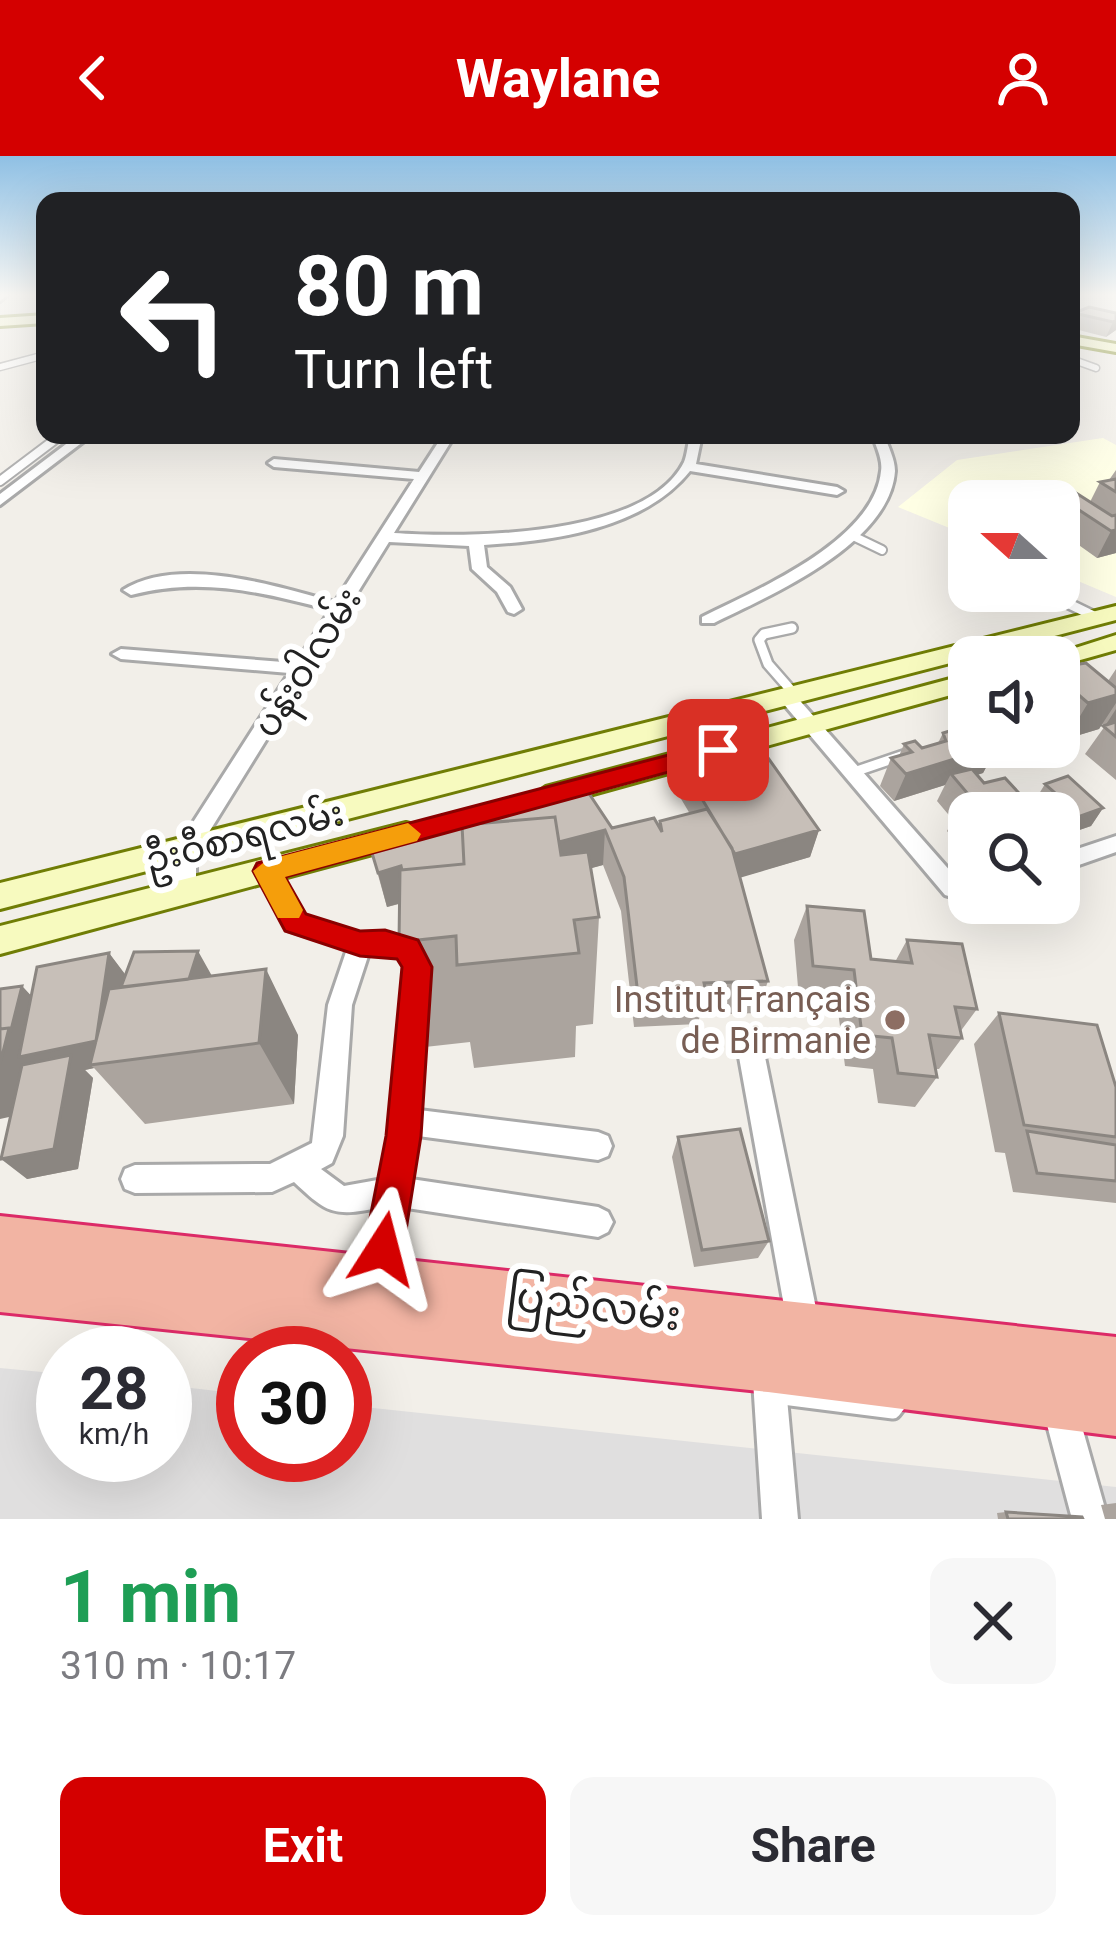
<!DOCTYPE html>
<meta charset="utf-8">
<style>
:root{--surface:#fff;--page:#f7f7f7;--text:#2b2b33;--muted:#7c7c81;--accent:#d40000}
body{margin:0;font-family:Roboto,"Noto Sans Myanmar",sans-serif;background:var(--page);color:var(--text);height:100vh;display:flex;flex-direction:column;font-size:45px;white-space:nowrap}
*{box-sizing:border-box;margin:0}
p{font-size:39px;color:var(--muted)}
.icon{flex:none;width:66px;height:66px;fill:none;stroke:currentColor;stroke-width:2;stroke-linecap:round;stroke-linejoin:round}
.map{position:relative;height:1363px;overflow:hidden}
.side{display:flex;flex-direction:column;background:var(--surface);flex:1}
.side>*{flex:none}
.banner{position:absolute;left:36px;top:36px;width:1044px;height:252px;border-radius:24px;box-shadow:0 12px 48px #0002;background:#202124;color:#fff;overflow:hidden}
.needle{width:78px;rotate:291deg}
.controls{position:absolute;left:948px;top:324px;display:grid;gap:24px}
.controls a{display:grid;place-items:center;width:132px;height:132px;border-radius:24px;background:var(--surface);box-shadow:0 12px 48px #0002;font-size:60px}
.speed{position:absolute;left:36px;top:1170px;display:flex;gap:24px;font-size:60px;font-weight:700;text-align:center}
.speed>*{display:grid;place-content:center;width:156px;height:156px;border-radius:50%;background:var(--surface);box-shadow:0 12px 48px #0002;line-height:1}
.speed small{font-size:30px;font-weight:400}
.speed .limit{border:18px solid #d22;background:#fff;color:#111}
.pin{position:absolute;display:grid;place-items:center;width:102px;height:102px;color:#fff;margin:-51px;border-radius:24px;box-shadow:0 6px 18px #0006}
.me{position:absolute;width:132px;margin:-66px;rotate:9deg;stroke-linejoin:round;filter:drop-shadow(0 0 9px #0008)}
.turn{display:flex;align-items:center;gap:42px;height:252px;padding:0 60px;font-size:54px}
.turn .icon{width:156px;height:156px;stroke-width:2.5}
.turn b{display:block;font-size:84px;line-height:102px}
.round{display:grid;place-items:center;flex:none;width:126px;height:126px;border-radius:24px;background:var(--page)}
.overview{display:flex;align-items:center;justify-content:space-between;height:204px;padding:0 60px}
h1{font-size:72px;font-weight:700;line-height:90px;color:#1e9e55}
.cta{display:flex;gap:24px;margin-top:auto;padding:24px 60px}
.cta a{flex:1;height:138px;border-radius:24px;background:var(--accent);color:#fff;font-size:48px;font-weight:700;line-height:138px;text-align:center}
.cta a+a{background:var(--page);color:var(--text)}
header{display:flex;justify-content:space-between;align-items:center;height:156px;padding:0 60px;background:var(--accent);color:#fff;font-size:54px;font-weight:700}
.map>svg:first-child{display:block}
</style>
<header><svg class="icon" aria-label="back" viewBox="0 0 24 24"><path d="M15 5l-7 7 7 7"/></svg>Waylane<svg class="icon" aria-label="person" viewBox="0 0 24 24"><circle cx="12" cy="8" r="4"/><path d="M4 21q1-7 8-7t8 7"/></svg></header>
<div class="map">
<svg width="1116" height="1363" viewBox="0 0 1116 1363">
<rect width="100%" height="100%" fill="#f2efe9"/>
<path fill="#e0dfdf" d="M0 1212 63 1218V1299H165V1229L243 1238V1299H345V1249L1116 1331V1363H0Z"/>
<path fill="#ffffe5" d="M1103 282 1116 289V441L1059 417V345H969V380L898 351 957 304Z"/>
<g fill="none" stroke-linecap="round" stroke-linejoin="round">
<defs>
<path id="service-far3" d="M1071 203 1096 212
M0 211 45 199"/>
<path id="service-far2" d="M0 325 61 279
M853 380 882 394
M1047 437 1067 447"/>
<path id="service-far1" d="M1061 444 1098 462
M792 472 764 478 759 484 768 508 796 540
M851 617 904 599"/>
<path id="service" d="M777 1234 783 1241 893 1255 903 1242"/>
<path id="minor" d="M0 139H7L0 145Z
M78 279H92L0 349V338Z
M443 279H455L394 377C465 382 646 382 684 306 687 299 688 287 690 279H702L696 308 837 331 844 335 837 339 690 315C644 373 553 385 484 389L487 411 510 431 522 453 514 458 508 456 497 436 472 413 469 390 389 386 196 697V737L193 743H177L174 737V696L289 517 121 503 112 498 121 493 296 507 330 454C262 436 201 421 131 439L123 434C179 399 276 430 335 446L414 323 274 311 268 307 274 303 419 316Z
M704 279H839L840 281 834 285 710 283Z
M872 279H884C888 290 895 303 895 315 890 388 771 439 714 467H702V461C758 433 874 385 881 315 883 304 876 290 872 279Z
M788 536 794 538 960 726 969 728V746L945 739 782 546 779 542 782 538Z
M1116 680V696L1059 716V699Z
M267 707 275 709 303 760 360 777H385L416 786 429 811 419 954 598 976 608 980 612 990 608 1000 598 1004 418 980 411 1023 598 1051 608 1056 613 1066 608 1076 598 1081 407 1052 395 1125 391 1136 380 1140 369 1136 365 1125 378 1052C333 1061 327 1057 294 1026L272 1036 135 1037 125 1033 121 1023 125 1013 135 1009 270 1008 312 987 328 849 347 793 287 774 256 715 259 709ZM369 797 400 801 405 811 390 980 383 1023 344 1030 321 1013 332 1007 343 980 352 849Z
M752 889 761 893 765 901 820 1172 815 1183 804 1188 793 1183 788 1172 739 901 743 893Z
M768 1193 779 1198 784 1209 798 1363H762L752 1209 757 1198Z
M1058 1229 1070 1234 1075 1246 1108 1363H1072L1041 1246 1046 1234Z"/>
<path id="secondary" d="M45 159V167L0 170V162Z
M1071 180 1116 188V196L1071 188Z
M1116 450V464L0 753V727Z
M1116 479V494L1059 510V501H1047Z
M969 518V534L546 651 532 641 546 631Z
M406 667 417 670 421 678 417 686 0 798V770Z"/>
<path id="trunk" d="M0 1060 1116 1181V1280L768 1236 0 1156Z"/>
</defs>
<use href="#service-far3" stroke="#a9a9a9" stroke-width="9"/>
<use href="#service-far2" stroke="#a9a9a9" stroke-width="12"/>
<use href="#service-far1" stroke="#a9a9a9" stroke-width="14"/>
<use href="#service" stroke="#a9a9a9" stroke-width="21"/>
<use href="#minor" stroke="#a9a9a9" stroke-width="6"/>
<use href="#secondary" stroke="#707d05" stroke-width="6"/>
<use href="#trunk" stroke="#dc2a67" stroke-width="6"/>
<use href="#service-far3" stroke="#fff" stroke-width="6"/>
<use href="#service-far2" stroke="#fff" stroke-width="8"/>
<use href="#service-far1" stroke="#fff" stroke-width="9"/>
<use href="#service" stroke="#fff" stroke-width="15"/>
<use href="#minor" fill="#fff" fill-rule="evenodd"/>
<use href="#secondary" fill="#f7fabf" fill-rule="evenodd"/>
<use href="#trunk" fill="#f2b4a3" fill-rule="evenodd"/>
</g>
<path fill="#aba49e" d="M1074 157H1116V174L1106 181 1071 172Z
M1116 314V397L1097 402 1059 375V345H1038L1044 331 1090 346 1100 326 1109 324Z
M1059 505 1108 525 1116 513V624L1085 598 1105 570 1102 568 1099 573 1066 583 1059 577Z
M943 577 969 591H997L983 617 977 619 984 627 969 657V687L956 686 947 675 953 664 937 645 945 629 894 645 880 630 891 602 899 600 904 588 922 592 938 587Z
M681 608 819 674 810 701 740 721 768 825 757 857 700 859 698 868 634 871 621 755 603 709 591 712 599 761 593 868 576 870 575 901 474 912 470 886 425 891 399 786V748L387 751 369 687 659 670 660 665 690 658 677 636Z
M1045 628 1103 652 1091 670 1059 681V657H1042L1043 655 1034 646Z
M807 750 871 803 895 806 907 784 977 853 960 876 962 882 939 913H936L937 921 915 951 878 947 873 913 845 910 837 847 799 843 794 784Z
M109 797 125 819 212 820 298 879 294 948 145 968 94 912 85 914 93 922 78 1013 27 1023 10 961 22 830 31 840Z
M999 857 1116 931V1047L1013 1036 1005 997 995 996 974 888Z
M678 981 769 1085 758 1102 694 1111 672 1001Z
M1116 1347V1363H1105L1101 1349Z
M1006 1356 1083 1363H998L997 1357Z"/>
<path fill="#8b8681" d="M1116 164V174L1106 181 1113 166Z
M1116 374V397L1097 402 1111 375Z
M1116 539V547L1099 573 1066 583 1088 547Z
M1116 553V567L1105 570Z
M993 591H997L983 617 957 625 951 618 945 629 894 645 906 618Z
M1031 650 1027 657H1004Z
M1103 652 1091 670 1059 681V673L1064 666Z
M605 674 603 709 412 762 408 745 387 751 378 717 401 710Z
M819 674 810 701 729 725 735 698Z
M198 795 212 820 181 849Z
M109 797 128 822 118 907 117 906 90 909 94 912 85 914 93 922 78 1013 27 1023 1 1003 18 959 0 963V897L22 830 37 846Z
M266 813 298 879 294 948 259 887Z"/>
<path fill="#c7bfb8" stroke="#8b8681" stroke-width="3" d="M1089 151 1116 157V164L1113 166 1074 157Z
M1116 323V336L1100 326Z
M1062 328 1112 360 1116 359V374L1111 375 1044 331Z
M1066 503 1074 509 1086 507 1116 532V539L1088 547 1059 522V515L1062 514 1059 512V505Z
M1116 566V581L1103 570Z
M969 569V591H993L906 618 891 602 912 596 904 588 915 585 922 592 946 585 943 577Z
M759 589 819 674 735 698 681 608Z
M972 613 984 627 1005 622 1031 650 1005 657H969L961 648 974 645 951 618Z
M1068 620 1103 652 1064 666 1059 662V657H1054L1046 650 1063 644 1045 628Z
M582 627 612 672 654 662 662 676 660 665 707 653 732 692 768 825 704 827 706 836 638 839 624 721 605 674 559 686 555 661 462 669 464 708 402 714 401 710 378 717 369 687Z
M555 661 561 699 588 696 599 761 574 764 579 797 457 809 456 780 399 786 400 714 464 708 462 669Z
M807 750 864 755 871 803 912 807 907 784 962 788 977 853 955 851 962 882 929 879 937 921 898 917 892 882 862 879 854 814 813 810Z
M198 795 189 823 121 831 134 796Z
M109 797 96 885 19 901 37 811Z
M266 813 259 887 90 909 109 833Z
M22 830 11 874 9 872 0 873V833Z
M999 857 1097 869 1116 931V981L1024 969Z
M9 872 0 908V873Z
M71 899 54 993 1 1003 22 909Z
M740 973 769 1085 702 1094 678 981Z
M1027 975 1116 989V1025L1037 1017Z
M1006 1356 1082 1361 1083 1363H1008Z"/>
<linearGradient id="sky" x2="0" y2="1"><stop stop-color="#8fc0e4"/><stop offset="0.42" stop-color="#f9f8f5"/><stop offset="1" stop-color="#f9f8f5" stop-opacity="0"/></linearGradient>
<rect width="1116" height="330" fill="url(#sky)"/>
<path fill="#d40000" stroke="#8a0000" stroke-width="3" d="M718 586 727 588 731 594 727 600 285 721 306 758 360 775 385 774 418 784 432 811 421 980 403 1093 397 1107 383 1112 370 1107 364 1093 386 980 402 811 397 803 360 800 285 775 253 715 257 707Z"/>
<path fill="#f59e0b" d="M408 667 421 678 417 685 285 721 303 754 299 762H278L253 715 267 704Z"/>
<circle fill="#8d6e63" stroke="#fff" stroke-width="4.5" cx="895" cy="864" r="12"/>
<g text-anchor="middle" stroke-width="12" stroke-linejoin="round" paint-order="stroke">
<g font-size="36" fill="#222" stroke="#fff">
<text transform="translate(307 506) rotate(-58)" y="13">ပန်းဝါလမ်း</text>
<text transform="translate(244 680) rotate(-14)" y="13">ဦးဝီစာရလမ်း</text>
</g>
<g font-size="36" fill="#785e54" stroke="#fff" text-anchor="end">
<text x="871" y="856">Institut Français<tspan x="871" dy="41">de Birmanie</tspan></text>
</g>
<g font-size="42" fill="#222" stroke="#fff">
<text transform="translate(594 1149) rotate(7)" y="15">ပြည်လမ်း</text>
</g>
</g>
</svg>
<div class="controls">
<a><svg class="needle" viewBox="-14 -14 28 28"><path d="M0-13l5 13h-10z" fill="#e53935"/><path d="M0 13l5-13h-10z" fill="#7c7c81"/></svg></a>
<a><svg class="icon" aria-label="sound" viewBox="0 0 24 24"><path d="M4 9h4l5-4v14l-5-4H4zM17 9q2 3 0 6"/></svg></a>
<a><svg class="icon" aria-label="search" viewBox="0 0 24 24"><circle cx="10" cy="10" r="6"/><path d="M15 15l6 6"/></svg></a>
</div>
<div class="speed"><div>28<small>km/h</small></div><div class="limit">30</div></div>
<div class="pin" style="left:718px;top:594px;background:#d93025"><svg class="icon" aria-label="arrive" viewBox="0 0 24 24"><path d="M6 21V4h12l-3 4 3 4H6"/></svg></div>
<svg class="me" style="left:383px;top:1093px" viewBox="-20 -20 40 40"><path d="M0-17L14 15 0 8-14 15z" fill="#d40000" stroke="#fff" stroke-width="4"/></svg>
<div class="banner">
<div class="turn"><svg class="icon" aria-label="left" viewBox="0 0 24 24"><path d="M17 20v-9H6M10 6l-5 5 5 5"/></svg><div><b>80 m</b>Turn left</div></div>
</div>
</div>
<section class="side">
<div class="overview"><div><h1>1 min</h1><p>310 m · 10:17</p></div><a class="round"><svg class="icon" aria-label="close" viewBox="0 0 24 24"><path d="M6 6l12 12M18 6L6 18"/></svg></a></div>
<div class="cta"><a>Exit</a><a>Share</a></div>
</section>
